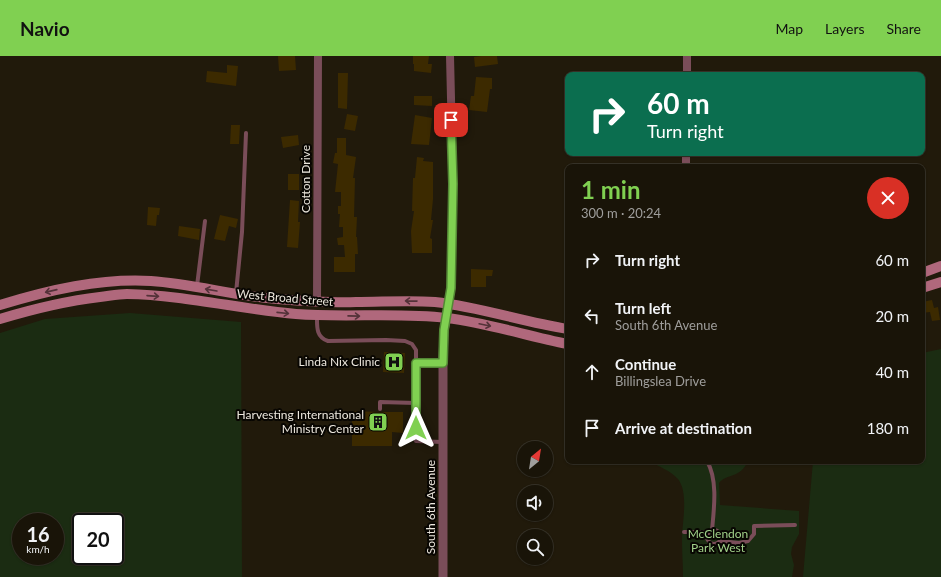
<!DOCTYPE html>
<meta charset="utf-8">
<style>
:root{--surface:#191408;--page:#221d12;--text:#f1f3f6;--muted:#9f9e9c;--line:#373329;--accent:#80d051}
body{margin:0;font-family:Lato,sans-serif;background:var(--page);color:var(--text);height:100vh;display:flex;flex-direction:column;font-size:15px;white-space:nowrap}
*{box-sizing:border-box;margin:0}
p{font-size:13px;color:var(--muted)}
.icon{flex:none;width:22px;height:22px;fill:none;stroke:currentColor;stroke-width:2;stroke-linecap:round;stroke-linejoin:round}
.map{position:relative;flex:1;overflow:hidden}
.drawer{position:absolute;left:565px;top:108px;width:360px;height:300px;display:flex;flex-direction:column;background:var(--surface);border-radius:8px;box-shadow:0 1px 3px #0004,0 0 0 1px var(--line)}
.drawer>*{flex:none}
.guide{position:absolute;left:565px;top:16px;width:360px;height:84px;border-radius:8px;box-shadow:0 1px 3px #0004,0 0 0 1px var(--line);background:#0b6e4f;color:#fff;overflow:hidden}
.needle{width:26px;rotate:30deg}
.tools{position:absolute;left:517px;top:385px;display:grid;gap:8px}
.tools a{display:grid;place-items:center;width:36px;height:36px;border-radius:50%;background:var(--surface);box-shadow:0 1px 3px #0004,0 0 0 1px var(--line);font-size:20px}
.speed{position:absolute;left:12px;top:457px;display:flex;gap:8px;font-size:20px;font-weight:700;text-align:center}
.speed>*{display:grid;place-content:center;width:52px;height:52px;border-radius:50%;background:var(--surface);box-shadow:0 1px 3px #0004,0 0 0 1px var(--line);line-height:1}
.speed small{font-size:10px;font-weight:400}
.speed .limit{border:2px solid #111;border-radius:6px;background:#fff;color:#111}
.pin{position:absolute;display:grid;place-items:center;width:34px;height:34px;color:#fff;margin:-17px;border-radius:8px;box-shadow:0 2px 6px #0006}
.me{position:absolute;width:44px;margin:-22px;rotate:0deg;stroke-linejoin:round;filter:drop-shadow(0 0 3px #0008)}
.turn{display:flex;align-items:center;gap:14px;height:84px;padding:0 16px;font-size:18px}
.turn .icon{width:52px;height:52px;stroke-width:2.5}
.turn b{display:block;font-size:28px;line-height:34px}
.round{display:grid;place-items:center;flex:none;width:42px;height:42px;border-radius:21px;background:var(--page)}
.headline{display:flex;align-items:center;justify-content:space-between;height:68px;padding:0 16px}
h1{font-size:24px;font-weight:700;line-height:30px;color:var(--accent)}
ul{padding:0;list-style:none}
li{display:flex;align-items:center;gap:12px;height:56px;padding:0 16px}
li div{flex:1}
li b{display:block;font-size:15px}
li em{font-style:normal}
header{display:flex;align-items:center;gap:24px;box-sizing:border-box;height:56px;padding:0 20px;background:var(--accent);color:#111}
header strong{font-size:19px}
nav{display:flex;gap:22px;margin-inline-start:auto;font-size:14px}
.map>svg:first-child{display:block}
</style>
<header>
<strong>Navio</strong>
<nav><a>Map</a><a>Layers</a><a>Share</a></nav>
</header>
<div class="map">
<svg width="941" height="521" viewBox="0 0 941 521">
<rect width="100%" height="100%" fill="#211a0b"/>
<path fill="#1b2c12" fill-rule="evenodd" d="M130 257 241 266 242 521H0V277L45 263ZM21 466H55V500H21ZM81 466H115V500H81Z
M941 293V521H803L813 405H922V297Z
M649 405H748C740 423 727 417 719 427L720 449 799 455V478L792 491 791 498 794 509 792 521H683C683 509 682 496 682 484 682 466 689 437 678 423 671 415 658 410 649 405Z"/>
<path fill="#3c2a00" d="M278 0H295L296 14 279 15Z
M413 0H429L428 8H432L431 17 414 15V8H413Z
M481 0H497L498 8 475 11 474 1Z
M227 9 238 10 236 30 206 26 207 15 227 17Z
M338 17H348L347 53 338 52Z
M476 21 492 22V33H490L487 56 469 54 471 40H474Z
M414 40H432V50L414 49Z
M347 58 358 60 355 75 344 73Z
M415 59 432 62 429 89 411 88Z
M231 69H240L239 88H230Z
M298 79 299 89 283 92 281 81Z
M337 82H346V99L356 101 353 122H355L354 161H357L356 181H357L358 198H355V216H334V201H345L344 189H338L337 182 343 181V171H339L340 158H338V150H341V136H335L338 108 333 107 335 97H337Z
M417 101 424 102 423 105 433 106V143L431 164H433L430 182 432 183V197H412L411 175 414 155H412L413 122H415Z
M288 118H299V134H288Z
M290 144 299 145 298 166H300L298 192 287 191Z
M148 151 160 152 159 159H157L156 170 147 169Z
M220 159 238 163 236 172 229 170 225 185 214 183Z
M179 170 200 173 199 184 178 180Z
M471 213 493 214 492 220H486V231H471Z
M932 244 934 252 938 251 940 264 932 265 930 256 922 257V246Z
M384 296 405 297 404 317 383 316Z
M352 355 380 356H403V377L392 376V390H352Z"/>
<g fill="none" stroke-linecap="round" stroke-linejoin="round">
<path stroke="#7a4d59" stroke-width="4" d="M197 230 205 165
M236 237 242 176 246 77
M317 260C317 271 316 281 328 285L386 284 405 285 412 288 416 294V385L442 386
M416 307H443
M380 353V346L416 347
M707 405C718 424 714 453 712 474
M707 481a7 7 0 1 1 14 0a7 7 0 1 1-14 0Z
M684 476H709
M720 485 739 487 748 485 754 478V470L795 469"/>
<path stroke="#7a4d59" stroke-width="8" d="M687 0V19
M686 111V97
M317 246 318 0
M449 248 451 232 453 127 450 0"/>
<path stroke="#7a4d59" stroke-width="9" d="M443 521V307L444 274 447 262"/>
<path stroke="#b0687c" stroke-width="10" d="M922 217 941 210
M922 232 941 226
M0 249C49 234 100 222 151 225 194 228 235 240 277 243 303 245 330 247 356 246 382 246 408 244 435 246 480 251 523 266 568 273
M0 263C33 253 66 245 100 241 109 240 118 238 127 238 184 239 239 253 296 258 346 262 397 256 447 262 488 267 527 280 568 288"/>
</g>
<defs><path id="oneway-shaft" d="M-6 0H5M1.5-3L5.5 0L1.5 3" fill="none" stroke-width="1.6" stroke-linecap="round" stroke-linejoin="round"/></defs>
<g stroke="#543239">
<use href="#oneway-shaft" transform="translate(211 234) rotate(-170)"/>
<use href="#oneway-shaft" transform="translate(51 235) rotate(167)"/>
<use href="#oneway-shaft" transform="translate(153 240) rotate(4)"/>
<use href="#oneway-shaft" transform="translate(411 245) rotate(-179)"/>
<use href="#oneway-shaft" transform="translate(283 257) rotate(6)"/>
<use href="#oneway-shaft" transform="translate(354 260) rotate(1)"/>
<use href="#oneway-shaft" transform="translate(485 269) rotate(12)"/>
</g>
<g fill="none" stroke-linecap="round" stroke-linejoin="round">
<defs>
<path id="route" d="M416 372V307H443L444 274 451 232 453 128 451 64"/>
</defs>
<use href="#route" stroke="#538735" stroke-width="10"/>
<use href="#route" stroke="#80d051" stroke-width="7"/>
</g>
<defs>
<symbol id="hospital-square" viewBox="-11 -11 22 22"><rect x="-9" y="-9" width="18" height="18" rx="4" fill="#80d051" stroke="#080602"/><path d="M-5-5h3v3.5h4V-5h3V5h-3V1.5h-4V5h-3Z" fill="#111"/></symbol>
<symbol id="building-square" viewBox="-11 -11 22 22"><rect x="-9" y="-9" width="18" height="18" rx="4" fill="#80d051" stroke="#080602"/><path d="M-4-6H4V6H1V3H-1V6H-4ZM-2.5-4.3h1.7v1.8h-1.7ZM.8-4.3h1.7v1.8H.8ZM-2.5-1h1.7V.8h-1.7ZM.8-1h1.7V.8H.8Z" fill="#111"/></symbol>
</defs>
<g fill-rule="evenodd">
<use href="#hospital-square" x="383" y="295" width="22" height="22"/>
<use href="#building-square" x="367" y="355" width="22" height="22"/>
</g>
<g text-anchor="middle" stroke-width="4" stroke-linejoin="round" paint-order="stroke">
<g font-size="12" fill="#ece7dd" stroke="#080602">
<text transform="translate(306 123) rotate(-90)" y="4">Cotton Drive</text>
<text transform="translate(285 242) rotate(5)" y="4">West Broad Street</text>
<text transform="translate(431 451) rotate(-90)" y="4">South 6th Avenue</text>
</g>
<g font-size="12" fill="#ece7dd" stroke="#080602" text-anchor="end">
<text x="380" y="310">Linda Nix Clinic</text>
<text x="364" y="363">Harvesting International<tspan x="364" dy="14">Ministry Center</tspan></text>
</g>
<g font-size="12" fill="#a1d189" stroke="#080602">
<text x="718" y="482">McClendon<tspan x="718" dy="14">Park West</tspan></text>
</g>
</g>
</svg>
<div class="tools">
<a><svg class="needle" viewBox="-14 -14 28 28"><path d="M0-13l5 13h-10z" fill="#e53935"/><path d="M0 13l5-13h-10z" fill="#9f9e9c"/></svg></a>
<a><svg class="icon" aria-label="sound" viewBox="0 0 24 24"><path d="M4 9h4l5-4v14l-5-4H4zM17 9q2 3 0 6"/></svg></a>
<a><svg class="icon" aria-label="search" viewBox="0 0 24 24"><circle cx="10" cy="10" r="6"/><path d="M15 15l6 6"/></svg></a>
</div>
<div class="speed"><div>16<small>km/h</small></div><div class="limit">20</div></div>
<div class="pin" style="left:451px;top:64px;background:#d93025"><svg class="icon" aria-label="arrive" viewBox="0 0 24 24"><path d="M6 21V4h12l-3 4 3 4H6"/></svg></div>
<svg class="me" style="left:416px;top:372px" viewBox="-20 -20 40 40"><path d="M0-17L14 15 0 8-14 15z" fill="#80d051" stroke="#fff" stroke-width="4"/></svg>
<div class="guide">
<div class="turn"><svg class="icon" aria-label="right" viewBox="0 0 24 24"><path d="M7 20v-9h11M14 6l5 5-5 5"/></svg><div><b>60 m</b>Turn right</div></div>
</div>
<section class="drawer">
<div class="headline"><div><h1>1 min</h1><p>300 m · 20:24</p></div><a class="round" style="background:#d93025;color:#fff"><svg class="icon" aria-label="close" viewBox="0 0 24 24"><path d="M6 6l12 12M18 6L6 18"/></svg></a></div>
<ul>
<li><svg class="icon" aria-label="right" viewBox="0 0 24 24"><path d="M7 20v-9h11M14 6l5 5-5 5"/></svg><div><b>Turn right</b></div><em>60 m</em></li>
<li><svg class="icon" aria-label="left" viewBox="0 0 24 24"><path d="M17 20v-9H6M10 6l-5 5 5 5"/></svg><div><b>Turn left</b><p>South 6th Avenue</p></div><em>20 m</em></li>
<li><svg class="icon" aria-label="ahead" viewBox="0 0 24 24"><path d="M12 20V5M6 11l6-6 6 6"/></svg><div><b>Continue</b><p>Billingslea Drive</p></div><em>40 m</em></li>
<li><svg class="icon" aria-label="arrive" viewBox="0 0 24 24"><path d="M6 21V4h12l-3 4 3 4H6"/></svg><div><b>Arrive at destination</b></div><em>180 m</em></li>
</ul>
</section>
</div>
